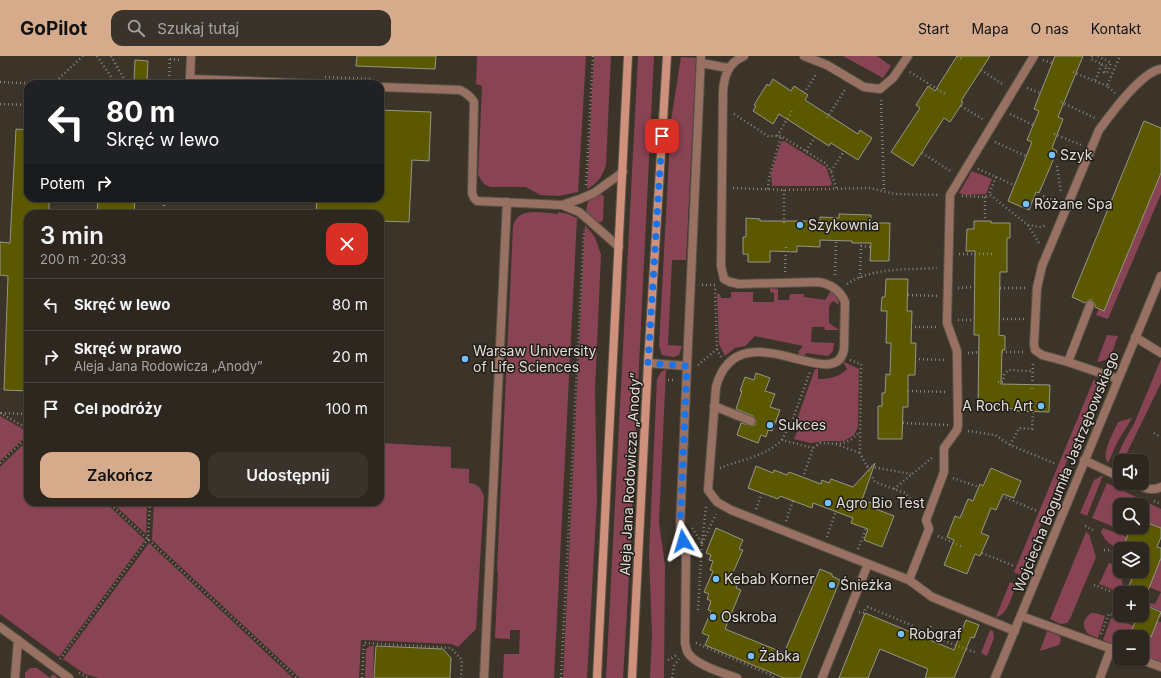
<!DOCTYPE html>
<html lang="pl">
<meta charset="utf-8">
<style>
:root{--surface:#2d271f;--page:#39332c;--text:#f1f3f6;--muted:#a7a5a4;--line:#48443d;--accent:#d6ab8b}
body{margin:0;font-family:Inter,sans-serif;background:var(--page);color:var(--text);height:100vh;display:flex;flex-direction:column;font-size:15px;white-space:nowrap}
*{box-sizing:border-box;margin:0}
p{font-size:13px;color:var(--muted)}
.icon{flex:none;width:22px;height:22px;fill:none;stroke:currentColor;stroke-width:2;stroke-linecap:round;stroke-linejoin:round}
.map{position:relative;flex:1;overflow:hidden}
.details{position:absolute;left:24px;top:154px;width:360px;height:296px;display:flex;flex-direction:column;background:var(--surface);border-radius:12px;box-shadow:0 1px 3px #0004,0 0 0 1px var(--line)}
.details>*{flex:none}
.top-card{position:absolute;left:24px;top:24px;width:360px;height:122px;border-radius:12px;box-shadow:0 1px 3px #0004,0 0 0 1px var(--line);background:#202124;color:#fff;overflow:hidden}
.controls{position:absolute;left:1113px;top:398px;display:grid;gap:8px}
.controls a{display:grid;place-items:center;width:36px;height:36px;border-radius:8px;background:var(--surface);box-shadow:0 1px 3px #0004,0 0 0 1px var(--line);font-size:20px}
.pin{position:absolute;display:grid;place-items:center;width:34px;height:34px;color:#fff;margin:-17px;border-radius:8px;box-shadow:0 2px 6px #0006}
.me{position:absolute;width:44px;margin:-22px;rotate:353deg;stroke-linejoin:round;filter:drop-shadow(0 0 3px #0008)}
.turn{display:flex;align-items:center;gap:14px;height:84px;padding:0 16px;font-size:18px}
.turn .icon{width:52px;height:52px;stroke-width:2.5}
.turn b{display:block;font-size:28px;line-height:34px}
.then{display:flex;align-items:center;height:38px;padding:0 16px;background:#0003;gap:8px;font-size:15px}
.round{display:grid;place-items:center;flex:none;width:42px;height:42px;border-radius:12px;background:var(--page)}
.headline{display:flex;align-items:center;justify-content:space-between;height:68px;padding:0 16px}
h1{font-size:24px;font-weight:600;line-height:30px}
.button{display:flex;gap:8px;margin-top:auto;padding:8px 16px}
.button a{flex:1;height:46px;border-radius:12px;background:var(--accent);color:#111;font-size:16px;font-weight:600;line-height:46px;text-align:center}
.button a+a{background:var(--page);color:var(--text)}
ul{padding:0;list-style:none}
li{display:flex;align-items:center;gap:12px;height:52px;padding:0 16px;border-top:1px solid var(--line)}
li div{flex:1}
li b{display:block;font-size:15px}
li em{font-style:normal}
header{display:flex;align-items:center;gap:24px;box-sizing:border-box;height:56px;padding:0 20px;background:var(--accent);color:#111}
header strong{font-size:19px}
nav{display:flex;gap:22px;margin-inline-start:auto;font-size:14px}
.search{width:280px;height:36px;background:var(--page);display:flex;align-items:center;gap:10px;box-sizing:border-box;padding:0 14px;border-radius:12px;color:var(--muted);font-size:15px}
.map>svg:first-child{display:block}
</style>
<header>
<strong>GoPilot</strong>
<div class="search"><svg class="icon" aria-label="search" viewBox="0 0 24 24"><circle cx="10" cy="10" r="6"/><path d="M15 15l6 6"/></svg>Szukaj tutaj</div>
<nav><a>Start</a><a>Mapa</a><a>O nas</a><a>Kontakt</a></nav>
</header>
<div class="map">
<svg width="1161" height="622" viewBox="0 0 1161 622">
<rect width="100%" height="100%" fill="#3c3429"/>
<path fill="#884454" d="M477 0H586L578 136 559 140 540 139 526 131H490L484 128 478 119 482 30 476 28Z
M594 0H611L606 109C602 121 598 127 587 133Z
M638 0H654L628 537 623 622H606Z
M843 0H877L891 10 883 22Z
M681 1 696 2 686 204H672L668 289 682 290 679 299 674 301 662 299 659 290 671 65Z
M784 85 826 111 832 128 830 130H772L771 118 781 86Z
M972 115 992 123 986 138 966 139 959 137Z
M1161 117V138L1108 263 1096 259Z
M602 138 604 141 603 164 601 166H598L586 155 588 145Z
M558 156 568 158 577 162 554 622H503L504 598H519L520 574H510V583L495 582 498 517 497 514 513 171C517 150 543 157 558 158Z
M585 169 595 181 601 199 595 333 597 444 587 622H563Z
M770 232 778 233V244H789L790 238H804V241L825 244 831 235C836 238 838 243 839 249L833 245 829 250V267L839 274H825L824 271H812L811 286 834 287 833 295 828 300 806 297 805 300 799 299 798 296 803 290 755 280 745 290 735 292 725 300 719 288 717 238H720L721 242H731V236H753V246H774V237L770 236Z
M1107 279 1118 280C1113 292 1113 305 1097 306Z
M1161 303V327L1123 405H1120V414L1113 411 1123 387 1134 368Z
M843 306H844L859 313 858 371 854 379 844 385H824L811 387 794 383 799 371 795 369 815 313H818V323C829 323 839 321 847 313Z
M666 313 659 467 665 509 664 622H650L652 580 649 498 657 323 661 316Z
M1094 323 1096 326 1097 332 1020 519 1014 516Z
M0 360 28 376V378L0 405Z
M1132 362 1118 385 1108 407C1100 398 1114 376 1118 366Z
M28 384V446H105L145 484 59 601 0 558V411Z
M380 387 451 391V412L469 413V427C478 428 481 432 484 440L476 573 458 591 451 588 361 584 359 622H300L152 484 154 446H380Z
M1103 419 1087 460 1080 457 1094 424Z
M1107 427 1161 453V472L1142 465V449H1120V471H1137L1135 476 1130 474 1129 477 1092 462Z
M111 446H147L146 478Z
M1103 472 1127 481 1122 493C1111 489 1106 487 1101 476Z
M1086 476 1089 478 1096 501 1070 563 1067 567 1061 568 1050 563Z
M149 487 293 622H99L85 618 63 603Z
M1160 504H1161V561L1159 560 1161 555 1149 550 1150 547 1155 548 1161 536 1149 531Z
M1109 507C1110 507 1115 509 1115 510 1122 516 1124 529 1121 537L1099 528Z
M1010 526 1016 529C1012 539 1008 559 996 561Z
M1091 557H1095L1105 560 1098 582 1088 578C1081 569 1083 564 1091 557Z
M1111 562 1134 570 1129 581H1120V591L1103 584Z
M1157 565 1161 566V607L1142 599V592L1146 593Z
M990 574 993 575 994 582 987 600 981 597Z
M1047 575 1060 580 1061 584 1059 589 1040 595Z
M370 590H374L373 622H365L366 593Z
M30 612H37L50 622 53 618 58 622H25V617Z"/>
<path fill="#5b5800" stroke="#969688" d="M357 0H436L435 13 356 10Z
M957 0H990L961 45 963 46 950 66 944 62 913 110 891 96 920 52 916 49 928 30 935 35Z
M1055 0H1083L1058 61 1063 63 1052 92 1057 95 1039 137 1036 136 1029 154 1008 145 1032 86 1027 84 1039 55 1034 53Z
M135 4 148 5 147 25 134 24Z
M773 23 791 35 794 30 808 39 805 44 858 78 860 74 872 82 858 104 831 87 829 90 779 58 773 68 753 55 756 50 754 49 767 28 769 30Z
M380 54 431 56 429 105 412 104 409 166 380 165V158H316L317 142H380Z
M1144 65 1161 72V117L1104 255 1095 251V248L1092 244H1089L1085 247 1072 241Z
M16 73 28 74V142H49V158H28V335L4 334 8 220 0 219V186L10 187Z
M98 142H135L134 158H97Z
M839 158 871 159V167H890L889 205H870L871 187H852V185L820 184V191L797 190V196L770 195V206H748V198H743V181H746V162L760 163V165H820V161L839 162Z
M974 165H991V167H1010V182H1007V216H1000L999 279 1005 280V294H1002L1001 328 1050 329 1049 356 1016 355V353L998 352V349H978L979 279H974L975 195H966L967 173H974Z
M886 223H908L907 255H912L911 287H916L915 319H908V351H903L902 383H878V350H882V337H885L886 318 890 319 891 287H886L887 255H881L882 241H885Z
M756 317 770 322 765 335 775 338 770 351 780 354 772 375 768 374 766 381 761 379 758 387 737 379 741 367 752 370 755 369 756 365 753 360 736 353 742 335H740L745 321 754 324Z
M875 407 862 444 877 449 876 453 894 460 882 491 864 484 868 473 851 467 853 462 813 447 812 452 780 440 778 443 748 432 756 410 773 417 774 414 787 419 789 416 821 428 822 424 829 427 831 423 853 431Z
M991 412 1021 425 1014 442 1003 438 996 454 991 452 981 477 989 480 980 500 975 498 967 518 944 509 954 484 947 481 955 460 960 462 968 443 973 445 980 428 983 430Z
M1142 465 1161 472V481L1157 491 1161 492V502L1147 537H1126L1135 515H1142V497L1144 493H1122L1130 474 1135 476 1137 471H1142Z
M716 472 743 484 739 493 743 494 731 521 739 524 736 532 741 534 725 573 784 597 820 513 832 518V520L840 524 800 622H784L705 589 709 580 702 577 711 555 708 554 711 545 707 543 709 538 704 536 713 515 710 514 713 505 709 504 711 499 706 497Z
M1142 548 1161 556 1151 581H1129L1136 564 1125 559H1142Z
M865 557 954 594 966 564 979 569 974 582 971 581 954 622H925L928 613 880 593 868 622H839Z
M376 590 443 593 451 602 450 622H374Z"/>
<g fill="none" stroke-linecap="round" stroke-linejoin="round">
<defs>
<path id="service" d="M191 0 190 23 316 28
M744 0C728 7 724 20 723 36L721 210 724 223 730 226 739 228 818 226C831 228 840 234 845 246L844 293C836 342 738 250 716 331L708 434 717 446 731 454 909 524 932 541 1015 575
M804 0 827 9 864 31 880 33 893 22 908 0
M701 7 728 12
M380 31 460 34C466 37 471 40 474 46L472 137 474 142 477 145 562 149 580 143 594 137 623 116
M562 149 579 156 584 160 619 191
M1090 249 1068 306 1118 323
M1068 306 1042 299 1035 294 1034 288 1037 232 1042 210 1099 74C1111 58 1141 16 1161 13
M687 310 701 0
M714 350 751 365
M1021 560 1120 596
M0 571 69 622
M1140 603 1161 611
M15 622 18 584
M484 622 507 146
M1100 622 1111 592"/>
<path id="pedestrian" d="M909 524 929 473 926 464 944 416V392L957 374 958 369 957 295 947 267 950 139 1034 0"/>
<path id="minor" d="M1135 281 1161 297
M648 307 687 310 680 471 686 498 685 587C686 590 686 594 688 597 696 609 723 617 737 622
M1084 404 1120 421
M1133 427C1143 431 1151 436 1161 431
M822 622 868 508"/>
<path id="tertiary" d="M995 622 1161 220"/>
<path id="secondary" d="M597 622 628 0
M632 622 648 307 667 0"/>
</defs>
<use href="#service" stroke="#5a5348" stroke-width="10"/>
<use href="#pedestrian" stroke="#5a5348" stroke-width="10"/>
<use href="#minor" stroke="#5a5348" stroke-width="10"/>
<use href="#tertiary" stroke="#5a5348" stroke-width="10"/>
<use href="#secondary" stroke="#5a5348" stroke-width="10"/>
<path stroke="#8a837a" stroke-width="2.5" stroke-dasharray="1 3" stroke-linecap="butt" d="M97 0 116 28
M111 0 127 28
M957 0 962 3
M1092 0 1091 3 1102 8 1095 25
M1098 0 1111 7 1107 17 1104 16 1107 10 1102 8
M170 3 181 4
M1043 4 1052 7
M981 14 1004 29
M910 16 945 38
M1073 16 1107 30
M325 21 372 23
M0 26 45 28
M53 28 83 0
M169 28 170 0
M1027 32 1040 37
M804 37 817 17
M1115 37 1107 30 1119 2
M881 44 884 135
M1061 46 1095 62
M0 48 28 49
M961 50 984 64
M734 58 768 80H781L825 107 831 115 836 132
M1010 58 1033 69
M827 62 846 32
M1054 78 1081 89
M777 80 792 55
M995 86 1026 100
M806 95 815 81
M922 97 952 116
M1057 110 1061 136
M978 113 1014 129
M831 115 844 95
M996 121 989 138 1028 169 1040 171 1047 169
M586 129 593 0
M733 132 784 134 870 132 895 138 939 139
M768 133 769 122 781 80
M784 134V169
M962 140 985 141 989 138
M1043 140 1058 146
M985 141V165
M164 158V142
M1028 169 1039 187
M959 198H994
M785 216 786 190
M835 219 836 185
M860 222 861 190 871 191
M847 228C873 211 907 214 937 212
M702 229H715
M958 232 975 231
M1000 232H1027
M908 239 937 240
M999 263H1025
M958 264H974
M911 271H937
M717 293 721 301
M1002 296H1025
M968 297 979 296
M915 303 947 304
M850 304 861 308 860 397 875 426 905 437 919 454
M698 309 717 293 715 234 717 231
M668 324H676
M998 326H1003L1004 319 1008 314 1033 315
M1032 333 1033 306
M908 335 948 336
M0 357 28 373
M1 357 28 358
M776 365 790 370
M903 367 948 369
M968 375 995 379 1010 389 1056 408
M1154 377 1161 381
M782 384 792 365 810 316
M836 388 860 397
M1010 389 1019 372 1032 373 1033 355
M0 407 28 380
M867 410 911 418
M720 412C741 404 766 400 782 384L813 392
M803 422 813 392 820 387C838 388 845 390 859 377
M953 422 979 431
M894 433 933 401
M1002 440 1037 455
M1154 445 1161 448
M108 446 297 622
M706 451 702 487 716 458
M756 453 762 437
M786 465 793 445
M1085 470 1093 474
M692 472 702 487 698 554
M938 480 963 491
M827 481 836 455
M858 493 866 472
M1104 494H1109L1120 498
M982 497 1014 510
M1094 529 1120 539
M859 556 864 557 865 553 868 551 911 569 923 577 977 597
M1158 562 1161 563
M927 578 931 570
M1101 578 1109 558 1116 559 1135 566
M696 587 771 619 774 622
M60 603 148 483 150 446
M668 604 677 599
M79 617 89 622
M362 622 364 587 451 592 462 604 461 622
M561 622 584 174
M672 622 674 610 679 603"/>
<use href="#service" stroke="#987163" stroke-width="8"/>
<use href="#pedestrian" stroke="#987163" stroke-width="8"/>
<use href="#minor" stroke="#987163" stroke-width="8"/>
<use href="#tertiary" stroke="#987163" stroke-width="8"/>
<use href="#secondary" stroke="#cf917c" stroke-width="8"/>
</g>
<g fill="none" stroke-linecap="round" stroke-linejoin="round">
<path stroke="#1a73e8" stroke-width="7" stroke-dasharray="0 12.6" d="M662 80 648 307 687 310 680 471 683 485"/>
</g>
<g fill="#76c0f7" stroke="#201c17" stroke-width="1.5">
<circle cx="1052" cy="99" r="4"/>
<circle cx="1026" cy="148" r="4"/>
<circle cx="800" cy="169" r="4"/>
<circle cx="465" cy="303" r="4"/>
<circle cx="1041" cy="350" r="4"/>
<circle cx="770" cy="369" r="4"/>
<circle cx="828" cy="447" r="4"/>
<circle cx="716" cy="523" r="4"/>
<circle cx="832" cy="529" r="4"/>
<circle cx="713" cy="561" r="4"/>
<circle cx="901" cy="578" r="4"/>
<circle cx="751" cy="600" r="4"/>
</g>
<g text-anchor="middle" stroke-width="3" stroke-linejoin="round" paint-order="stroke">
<g font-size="14" fill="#e3ded7" stroke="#201c17" text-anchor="start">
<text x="1060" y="104">Szyk</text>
<text x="1034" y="153">Różane Spa</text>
<text x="808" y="174">Szykownia</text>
<text x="473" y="300">Warsaw University<tspan x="473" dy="16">of Life Sciences</tspan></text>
<text x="1033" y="355" text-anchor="end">A Roch Art</text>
<text x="778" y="374">Sukces</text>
<text x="836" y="452">Agro Bio Test</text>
<text x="724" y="528">Kebab Korner</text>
<text x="840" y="534">Śnieżka</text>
<text x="721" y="566">Oskroba</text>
<text x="909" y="583">Robgraf</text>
<text x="759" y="605">Żabka</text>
</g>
<g font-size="14" fill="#e3ded7" stroke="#201c17">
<text transform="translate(1066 416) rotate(-68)" y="5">Wojciecha Bogumiła Jastrzębowskiego</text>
<text transform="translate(630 418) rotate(-87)" y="5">Aleja Jana Rodowicza „Anody”</text>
</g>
</g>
</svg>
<div class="controls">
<a><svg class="icon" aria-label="sound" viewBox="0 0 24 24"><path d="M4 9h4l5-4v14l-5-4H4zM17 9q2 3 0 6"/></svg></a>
<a><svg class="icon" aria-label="search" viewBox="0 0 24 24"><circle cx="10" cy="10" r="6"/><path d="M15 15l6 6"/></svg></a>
<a><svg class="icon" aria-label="layers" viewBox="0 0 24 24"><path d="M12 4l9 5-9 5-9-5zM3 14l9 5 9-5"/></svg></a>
<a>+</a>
<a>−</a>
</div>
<div class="pin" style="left:662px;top:80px;background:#d93025"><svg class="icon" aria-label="arrive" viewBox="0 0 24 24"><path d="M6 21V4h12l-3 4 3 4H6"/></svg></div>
<svg class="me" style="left:683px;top:485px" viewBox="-20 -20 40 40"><path d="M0-17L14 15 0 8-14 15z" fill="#1a73e8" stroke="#fff" stroke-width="4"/></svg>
<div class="top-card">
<div class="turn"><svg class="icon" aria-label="left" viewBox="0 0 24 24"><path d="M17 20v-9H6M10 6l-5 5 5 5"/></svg><div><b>80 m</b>Skręć w lewo</div></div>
<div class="then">Potem<svg class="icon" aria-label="right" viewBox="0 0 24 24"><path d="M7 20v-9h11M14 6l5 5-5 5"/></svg></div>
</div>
<section class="details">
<div class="headline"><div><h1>3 min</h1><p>200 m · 20:33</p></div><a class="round" style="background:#d93025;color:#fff"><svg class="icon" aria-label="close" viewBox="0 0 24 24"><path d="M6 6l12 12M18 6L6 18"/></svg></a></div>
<ul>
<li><svg class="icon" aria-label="left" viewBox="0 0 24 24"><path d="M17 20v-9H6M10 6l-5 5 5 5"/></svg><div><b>Skręć w lewo</b></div><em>80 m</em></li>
<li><svg class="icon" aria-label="right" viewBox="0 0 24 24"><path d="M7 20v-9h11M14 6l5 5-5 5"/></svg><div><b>Skręć w prawo</b><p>Aleja Jana Rodowicza „Anody”</p></div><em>20 m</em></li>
<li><svg class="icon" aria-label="arrive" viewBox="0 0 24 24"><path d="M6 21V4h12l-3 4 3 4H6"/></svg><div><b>Cel podróży</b></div><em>100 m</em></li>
</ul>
<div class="button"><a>Zakończ</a><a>Udostępnij</a></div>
</section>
</div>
